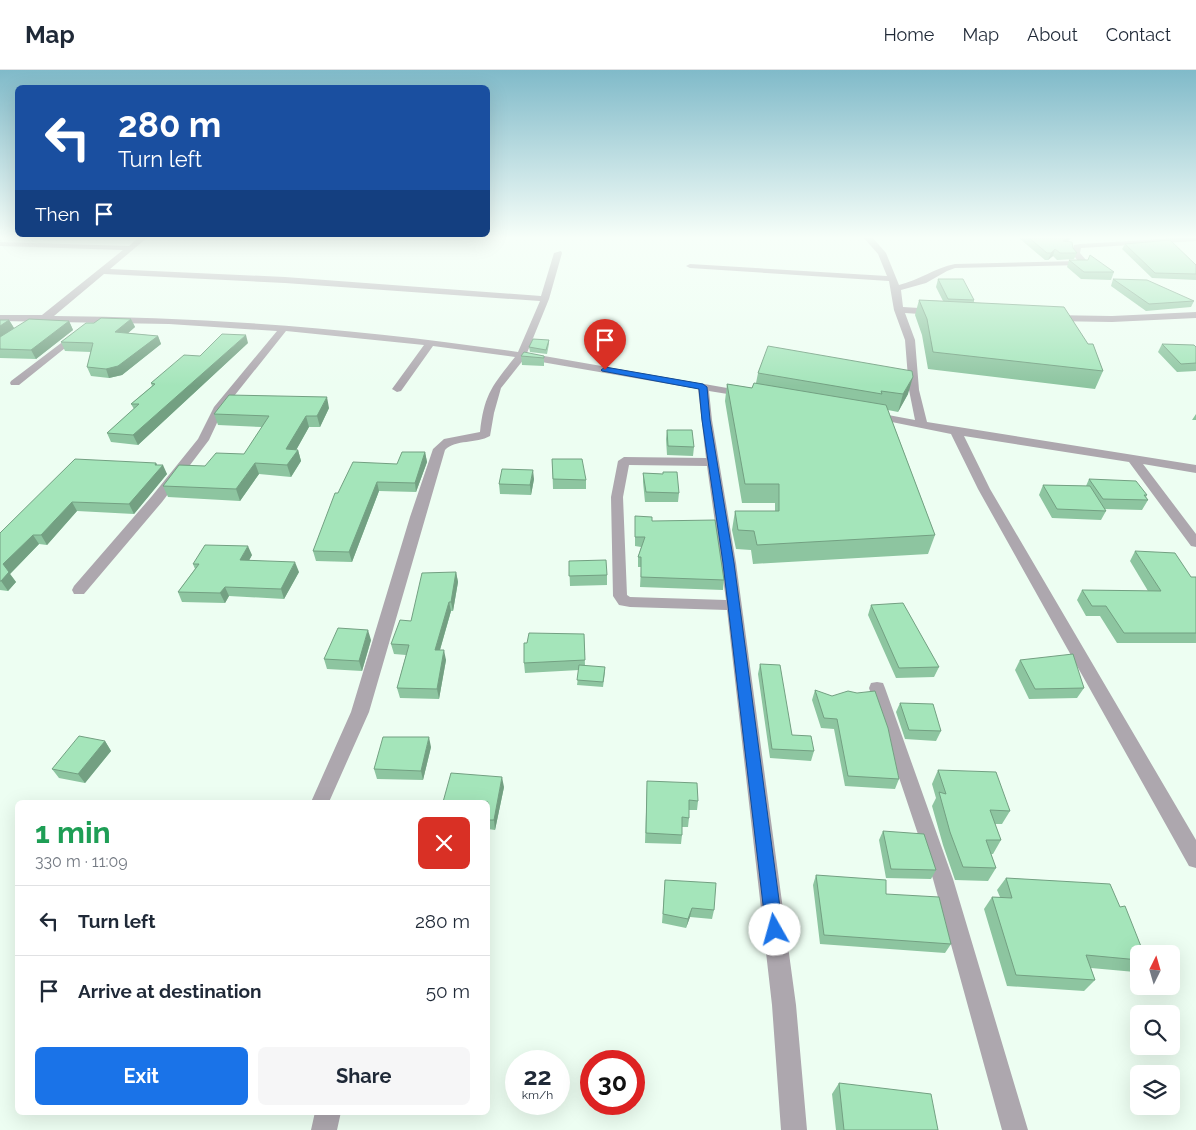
<!DOCTYPE html>
<meta charset="utf-8">
<style>
:root{--surface:#fff;--page:#f6f6f7;--text:#1f2937;--muted:#747a83;--line:#e0e1e3;--accent:#1a73e8}
body{margin:0;font-family:Raleway,sans-serif;background:var(--page);color:var(--text);height:100vh;display:flex;flex-direction:column;font-size:19px;white-space:nowrap}
*{box-sizing:border-box;margin:0}
p{font-size:16px;color:var(--muted)}
.icon{flex:none;width:28px;height:28px;fill:none;stroke:currentColor;stroke-width:2;stroke-linecap:round;stroke-linejoin:round}
.map{position:relative;flex:1;overflow:hidden}
.side{position:absolute;left:15px;top:730px;width:475px;height:315px;display:flex;flex-direction:column;background:var(--surface);border-radius:8px;box-shadow:0 5px 20px #0002}
.side>*{flex:none}
.guide{position:absolute;left:15px;top:15px;width:475px;height:152px;border-radius:8px;box-shadow:0 5px 20px #0002;background:#1a4fa0;color:#fff;overflow:hidden}
.needle{width:32px;rotate:5deg}
.buttons{position:absolute;left:1130px;top:875px;display:grid;gap:10px}
.buttons a{display:grid;place-items:center;width:50px;height:50px;border-radius:8px;background:var(--surface);box-shadow:0 5px 20px #0002;font-size:25px}
.speed{position:absolute;left:505px;top:980px;display:flex;gap:10px;font-size:25px;font-weight:700;text-align:center}
.speed>*{display:grid;place-content:center;width:65px;height:65px;border-radius:50%;background:var(--surface);box-shadow:0 5px 20px #0002;line-height:1}
.speed small{font-size:12px;font-weight:400}
.speed .limit{border:8px solid #d22;background:#fff;color:#111}
.pin{position:absolute;display:grid;place-items:center;width:42px;height:42px;color:#fff;margin:-51px -21px;border-radius:50% 50% 50% 0;rotate:-45deg;box-shadow:0 0 5px #0007}
.pin .icon{rotate:45deg}
.me{position:absolute;width:55px;margin:-28px;rotate:353deg;stroke-linejoin:round;filter:drop-shadow(0 0 4px #0008)}
.turn{display:flex;align-items:center;gap:18px;height:105px;padding:0 20px;font-size:22px}
.turn .icon{width:65px;height:65px;stroke-width:2.5}
.turn b{display:block;font-size:35px;line-height:42px}
.then{display:flex;align-items:center;height:48px;padding:0 20px;background:#0003;gap:10px;font-size:19px}
.round{display:grid;place-items:center;flex:none;width:52px;height:52px;border-radius:8px;background:var(--page)}
.overview{display:flex;align-items:center;justify-content:space-between;height:85px;padding:0 20px}
h1{font-size:30px;font-weight:700;line-height:38px;color:#1e9e55}
.primary-button{display:flex;gap:10px;margin-top:auto;padding:10px 20px}
.primary-button a{flex:1;height:58px;border-radius:8px;background:var(--accent);color:#fff;font-size:20px;font-weight:700;line-height:58px;text-align:center}
.primary-button a+a{background:var(--page);color:var(--text)}
ul{padding:0;list-style:none}
li{display:flex;align-items:center;gap:15px;height:70px;padding:0 20px;border-top:1px solid var(--line)}
li div{flex:1}
li b{display:block;font-size:19px}
li em{font-style:normal}
header{display:flex;align-items:center;gap:30px;box-sizing:border-box;height:70px;padding:0 25px;background:var(--surface);border-bottom:1px solid var(--line)}
header strong{font-size:24px}
nav{display:flex;gap:28px;margin-inline-start:auto;font-size:18px}
.map>svg:first-child{display:block}
</style>
<header>
<strong>Map</strong>
<nav><a>Home</a><a>Map</a><a>About</a><a>Contact</a></nav>
</header>
<div class="map">
<svg width="1196" height="1060" viewBox="0 0 1196 1060">
<rect width="100%" height="100%" fill="#edfef2"/>
<g fill="none" stroke-linecap="round" stroke-linejoin="round">
<path fill="#ada7ae" fill-rule="evenodd" d="M139 167H148L110 199 285 207 541 226 554 183 561 181 562 183 549 229 527 283 750 322 751 324 750 326 746 327 709 321 712 350 736 493 796 935 807 1060H781L772 935 727 540 630 537 619 535 613 526 611 427 618 391 624 387 706 388 698 319 524 289 501 318 494 343 490 366C476 374 456 369 445 380L369 642 329 732H311L351 642 410 447 433 379 444 369 480 362C484 325 492 316 515 287L433 276 401 321 397 322 392 319 424 275 286 261 223 340 209 370 162 432 84 524H74L72 520 74 516 152 426 198 369 214 337 277 261 169 254 0 251V245H42L123 180 0 176V172L129 176ZM104 204 285 213 540 231 518 282C364 259 209 247 54 246ZM629 395 707 396 726 530 630 527 627 525 623 427Z
M863 167H872L886 183 899 215C919 210 935 198 955 194L1078 191 1072 183 1074 175 1080 174 1196 167V171L1081 178 1080 183 1086 190 1085 195H1082L955 198 947 201 926 213 901 220 903 237 935 239 940 242 935 245 905 243 915 270 919 320 927 352 1196 395V403L1143 394 1196 464V477L1191 476 1129 392 964 366 990 419 1196 770V798L1189 796 978 419 951 364 872 348 866 345 872 342 915 350 909 320 905 270 894 240 889 211 690 198 686 196 690 194 887 206 878 184Z
M1196 242V248L1112 252 1050 251 1045 248 1050 245 1112 246Z
M77 261 82 264 80 266 19 315H11L10 313 11 311Z
M877 612 883 613 885 618 953 809 1028 1060H1002L933 809 869 618 871 613Z
M315 1042H341L337 1060H311Z"/>
</g>
<path fill="#8dc5a0" d="M1020 167H1071L1068 172 1077 183 1074 189 1057 190 1053 186 1048 190H1045L1020 169Z
M1139 167H1157L1140 168Z
M1125 174 1196 195V210L1152 208 1122 179Z
M1069 190 1114 202 1111 210 1081 209 1067 197Z
M938 209 974 230V232L1103 301 1095 319 928 299 922 265 915 245 919 230 943 231 936 217Z
M1113 209 1194 231 1191 237 1146 241 1111 216Z
M131 249 135 257 128 263 158 266 161 274 122 305 109 308 91 306 87 297 91 282 65 281 61 272 94 253Z
M0 250H9L14 258 69 251 73 260 36 289 0 288Z
M549 270V274L547 284 530 282 529 277Z
M248 273 138 375 111 372 107 363 134 339 131 334 152 316 151 313 200 286Z
M1162 274 1196 277V301L1177 302 1158 282Z
M521 286H544V296L522 295Z
M758 303 908 324 898 342 888 340 935 465 928 484 753 494 751 480 736 479 732 460 735 441H775V433H742L725 331 727 314 752 318 756 313Z
M329 338 320 357H309L296 380H298L301 391 291 407 259 404 240 431 168 427 163 416 205 396 244 384 262 357 218 355 214 344Z
M1196 344V350H1192Z
M667 360 694 377 693 386 667 385 666 369Z
M425 382 427 392 416 422 379 421 352 492 316 491 313 481 338 423Z
M552 389 586 410V419H553Z
M156 393 157 395 167 404 134 444 77 441 47 475 39 474 10 504 16 512 8 521 0 520V463Z
M643 403 663 404 679 423 678 432H645L643 412Z
M534 409 531 425 500 424 499 414Z
M1089 409 1147 425 1146 427 1148 430 1142 440 1105 439 1106 441 1101 450 1052 448 1039 425 1043 415 1086 416Z
M635 446 652 451 724 510 723 520 640 517 641 497H638V487L641 477 635 476Z
M1135 481 1191 507H1196V573H1117L1100 546H1086L1077 530 1082 520 1148 521 1130 491Z
M252 485 249 490 299 502 284 529 229 526 225 533 182 532 178 522 195 499 193 494Z
M569 491 607 505V515L570 516Z
M456 502 458 512 453 541H451L440 580 446 590 439 629 400 628 397 618 406 585 394 584 391 574 411 551Z
M871 535 939 597 934 607 896 608 868 545Z
M584 564 585 596 605 602 603 617 577 615 579 600 525 603 524 593 527 573Z
M371 570 362 601 327 599 324 589Z
M1020 590 1084 618 1077 628 1029 629 1015 600Z
M760 594 792 665 814 681 811 691 770 688 758 604Z
M815 620 899 709 895 719 845 716 834 659 821 658 812 630Z
M900 633 941 661 936 671 905 669 896 642Z
M105 671 111 681 85 713 59 708 52 699Z
M431 677 423 710 377 709 374 699Z
M938 700 1010 741 1002 754H995L1001 770 993 784H991L996 798 988 811 955 810 943 775 932 736 936 728 932 714Z
M647 711 698 731 697 740H689V748L688 757H682V765L681 774 645 773Z
M504 717 495 760 488 759V732Z
M883 761 936 800 931 809 886 808 879 770Z
M816 805 886 824 951 874 945 883 820 874 813 815Z
M1006 808 1139 884V898L1135 902 1091 898 1095 910 1084 921 1007 916 984 839 992 827H1000L997 820Z
M665 810 714 840 712 849 690 847 686 858 662 853Z
M839 1013 938 1060H836L832 1024Z"/>
<path fill="#73a082" d="M1068 167H1071L1061 178 1063 171Z
M1055 179 1053 186 1048 190 1051 183Z
M131 249 135 257 119 271 115 262Z
M9 250 14 258 0 268V256Z
M69 251 73 260 36 289 31 280Z
M246 265 248 273 138 375 133 365Z
M158 266 161 274 122 305 109 308 106 299Z
M913 307 908 324 898 342 903 324Z
M327 327 329 338 320 357 317 346Z
M306 346 309 357 290 391 286 379Z
M298 380 301 391 291 407 287 395Z
M425 382 427 392 416 422 415 413Z
M156 393 159 399 163 395 167 404 134 444 129 434Z
M255 393 259 404 240 431 236 419Z
M533 400 534 409 531 425 530 415Z
M377 412 379 421 352 492 349 482Z
M72 432 77 441 47 475 41 465Z
M33 465 39 474 10 504 16 512 8 521 1 511 3 494Z
M248 476 252 485 244 500 240 490Z
M295 492 299 502 284 529 281 519Z
M456 502 458 512 453 541 451 532Z
M225 517 229 526 225 533 220 523Z
M449 532 451 541 437 590 435 580Z
M368 560 371 570 362 601 359 591Z
M444 580 446 590 439 629 437 619Z
M429 667 431 677 423 710 421 701Z
M105 671 111 681 85 713 78 704Z
M502 707 504 717 495 760 494 750Z
M692 838 690 847 686 858 688 849Z"/>
<path fill="#a4e5ba" stroke="#73a082" d="M1028 167H1068L1063 171 1072 172 1073 178 1077 183H1060L1055 179 1051 183H1047Z
M1170 170 1196 195V204L1155 203 1125 174Z
M1090 185 1114 202H1084L1069 190H1088Z
M938 209H963L974 230 948 229Z
M1113 209 1147 210 1194 231 1149 234Z
M919 230 1064 237 1088 274H1093L1103 301 933 282 927 249Z
M101 248 131 249 115 262 158 266 118 296 106 299 87 297 93 273 61 272 86 253H94Z
M29 249 69 251 31 280 0 279V267Z
M0 250H9L0 256Z
M222 264 246 265 133 365 107 363 139 334H131L155 314 151 313 184 285 200 286Z
M533 269 549 270 546 280 529 277Z
M1162 274 1194 275 1196 277V293L1181 294Z
M768 276 912 301 913 307 903 324 881 321 882 324 758 303Z
M524 282 544 286V288L521 286Z
M754 313 886 335 935 465 757 475 754 461 738 460 735 441H779V414H745L727 314 752 318Z
M229 325 327 327 317 346H306L286 379 298 380 287 395 255 393 236 419 163 416 179 395 205 396 216 383 244 384 269 346 214 344Z
M667 360H692L694 377 668 376Z
M402 382H425L415 413 377 412 349 482 313 481 335 423H338L353 392 397 394Z
M75 389 156 393 155 395H163L129 434 72 432 41 465H33L3 494 9 502 1 511H0V463Z
M552 389H582L586 410 553 409Z
M502 399 533 400 530 415 499 414Z
M663 402H677L679 423 646 422 643 403 663 404Z
M1089 409 1136 411 1147 425H1144L1148 430 1103 429Z
M1043 415 1090 416 1106 441 1057 439Z
M635 446 652 447V451L715 450 724 510 641 507V487H638L645 467H635Z
M205 475 248 476 240 490 295 492 281 519 225 517 220 523 178 522 199 494H193Z
M1135 481 1175 483 1191 507H1196V563H1124L1106 536H1092L1082 520 1161 521Z
M606 490 607 505 569 506V491Z
M456 502 451 532H449L435 580H444L437 619 397 618 409 575 391 574 400 550 411 551 422 503Z
M903 533 939 597 899 598 871 535Z
M338 558 368 560 359 591 324 589Z
M529 563 584 564 585 590 524 593V573H527Z
M1073 584 1084 618 1035 619 1020 590Z
M760 594 780 595 792 665 811 666 814 681 772 679Z
M579 595 605 597 603 612 577 610Z
M815 620 832 626 848 621 857 623 875 621 888 658 899 709 848 706 837 649 824 648Z
M900 633 933 634 941 661 909 660Z
M79 666 105 671 78 704 52 699Z
M383 667H429L421 701 374 699Z
M938 700 996 702 1010 741 990 740 1001 770H986L996 798 963 797 950 762 939 722 946 724Z
M451 703 502 707 494 750H488V732H443Z
M647 711 697 713 698 731 689 730V748L682 747V765L646 763Z
M883 761 924 764 936 800 891 799Z
M816 805 886 810V824L939 827 951 874 824 865Z
M1006 808 1110 814 1120 837 1125 836 1144 884H1139V890L1086 885 1095 910 1016 905 992 827 1012 828Z
M665 810 716 813 714 840 692 838 688 849 663 844Z
M839 1013 931 1024 938 1060H844Z"/>
<linearGradient id="sky" x2="0" y2="1"><stop stop-color="#80bac9"/><stop offset="0.53" stop-color="#f7fff9"/><stop offset="1" stop-color="#f7fff9" stop-opacity="0"/></linearGradient>
<rect width="1196" height="316" fill="url(#sky)"/>
<path fill="#1a73e8" stroke="#114b97" d="M605 297 703 314 707 317 710 350 734 493 783 860 780 865 775 868 769 865 766 860 723 493 702 350 699 319 602 301 601 300Z"/>
</svg>
<div class="buttons">
<a><svg class="needle" viewBox="-14 -14 28 28"><path d="M0-13l5 13h-10z" fill="#e53935"/><path d="M0 13l5-13h-10z" fill="#747a83"/></svg></a>
<a><svg class="icon" aria-label="search" viewBox="0 0 24 24"><circle cx="10" cy="10" r="6"/><path d="M15 15l6 6"/></svg></a>
<a><svg class="icon" aria-label="layers" viewBox="0 0 24 24"><path d="M12 4l9 5-9 5-9-5zM3 14l9 5 9-5"/></svg></a>
</div>
<div class="speed"><div>22<small>km/h</small></div><div class="limit">30</div></div>
<div class="pin" style="left:605px;top:300px;background:#d93025"><svg class="icon" aria-label="arrive" viewBox="0 0 24 24"><path d="M6 21V4h12l-3 4 3 4H6"/></svg></div>
<svg class="me" style="left:775px;top:860px" viewBox="-20 -20 40 40"><circle r="19" fill="#fff"/><path d="M0-13L10 11 0 6-10 11z" fill="#1a73e8"/></svg>
<div class="guide">
<div class="turn"><svg class="icon" aria-label="left" viewBox="0 0 24 24"><path d="M17 20v-9H6M10 6l-5 5 5 5"/></svg><div><b>280 m</b>Turn left</div></div>
<div class="then">Then<svg class="icon" aria-label="arrive" viewBox="0 0 24 24"><path d="M6 21V4h12l-3 4 3 4H6"/></svg></div>
</div>
<section class="side">
<div class="overview"><div><h1>1 min</h1><p>330 m · 11:09</p></div><a class="round" style="background:#d93025;color:#fff"><svg class="icon" aria-label="close" viewBox="0 0 24 24"><path d="M6 6l12 12M18 6L6 18"/></svg></a></div>
<ul>
<li><svg class="icon" aria-label="left" viewBox="0 0 24 24"><path d="M17 20v-9H6M10 6l-5 5 5 5"/></svg><div><b>Turn left</b></div><em>280 m</em></li>
<li><svg class="icon" aria-label="arrive" viewBox="0 0 24 24"><path d="M6 21V4h12l-3 4 3 4H6"/></svg><div><b>Arrive at destination</b></div><em>50 m</em></li>
</ul>
<div class="primary-button"><a>Exit</a><a>Share</a></div>
</section>
</div>
